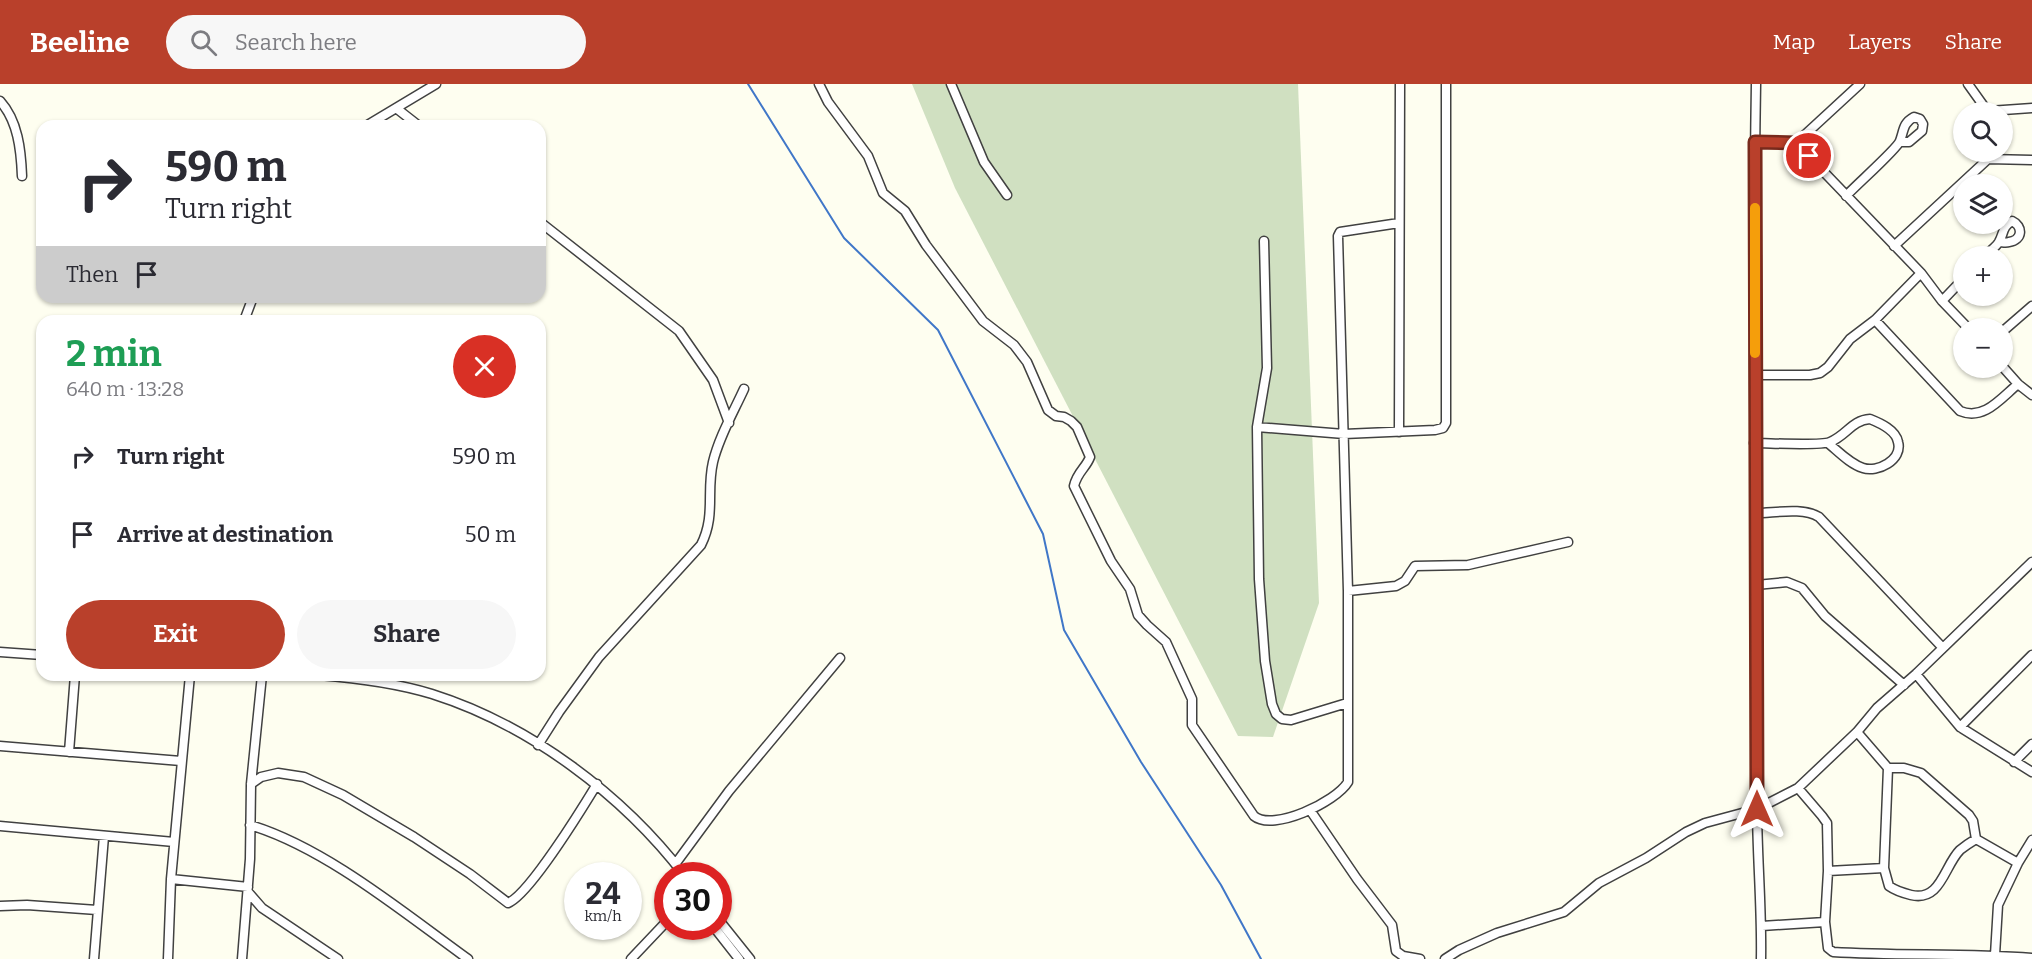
<!DOCTYPE html>
<meta charset="utf-8">
<style>
:root{--surface:#fff;--page:#f7f7f7;--text:#2b2b33;--muted:#7c7c81;--accent:#b9402b}
body{margin:0;font-family:Bitter,serif;background:var(--page);color:var(--text);height:100vh;display:flex;flex-direction:column;font-size:22px;white-space:nowrap}
*{box-sizing:border-box;margin:0}
p{font-size:20px;color:var(--muted)}
.icon{flex:none;width:33px;height:33px;fill:none;stroke:currentColor;stroke-width:2;stroke-linecap:round;stroke-linejoin:round}
.map{position:relative;flex:1;overflow:hidden}
.details{position:absolute;left:36px;top:231px;width:510px;height:366px;display:flex;flex-direction:column;background:var(--surface);border-radius:18px;box-shadow:0 2px 4px #0004}
.details>*{flex:none}
.guide{position:absolute;left:36px;top:36px;width:510px;height:183px;border-radius:18px;box-shadow:0 2px 4px #0004;background:#fff;color:var(--text);overflow:hidden}
.tools{position:absolute;left:1953px;top:18px;display:grid;gap:12px}
.tools a{display:grid;place-items:center;width:60px;height:60px;border-radius:50%;background:var(--surface);box-shadow:0 2px 4px #0004;font-size:30px}
.speed{position:absolute;left:564px;top:778px;display:flex;gap:12px;font-size:30px;font-weight:700;text-align:center}
.speed>*{display:grid;place-content:center;width:78px;height:78px;border-radius:50%;background:var(--surface);box-shadow:0 2px 4px #0004;line-height:1}
.speed small{font-size:15px;font-weight:400}
.speed .limit{border:9px solid #d22;background:#fff;color:#111}
.pin{position:absolute;display:grid;place-items:center;width:51px;height:51px;color:#fff;margin:-26px;border:3px solid #fff;border-radius:50%;box-shadow:0 2px 6px #0007}
.me{position:absolute;width:66px;margin:-33px;rotate:0deg;stroke-linejoin:round;filter:drop-shadow(0 0 4px #0008)}
.turn{display:flex;align-items:center;gap:21px;height:126px;padding:0 30px;font-size:27px}
.turn .icon{width:78px;height:78px;stroke-width:2.5}
.turn b{display:block;font-size:42px;line-height:51px}
.then{display:flex;align-items:center;height:57px;padding:0 30px;background:#0003;gap:12px;font-size:22px}
.round{display:grid;place-items:center;flex:none;width:63px;height:63px;border-radius:32px;background:var(--page)}
.overview{display:flex;align-items:center;justify-content:space-between;height:102px;padding:0 30px}
h1{font-size:36px;font-weight:700;line-height:45px;color:#1e9e55}
.action{display:flex;gap:12px;margin-top:auto;padding:12px 30px}
.action a{flex:1;height:69px;border-radius:36px;background:var(--accent);color:#fff;font-size:24px;font-weight:700;line-height:69px;text-align:center}
.action a+a{background:var(--page);color:var(--text)}
ul{padding:0;list-style:none}
li{display:flex;align-items:center;gap:18px;height:78px;padding:0 30px}
li div{flex:1}
li b{display:block;font-size:22px}
li em{font-style:normal}
header{display:flex;align-items:center;gap:36px;box-sizing:border-box;height:84px;padding:0 30px;background:var(--accent);color:#fff}
header strong{font-size:28px}
nav{display:flex;gap:33px;margin-inline-start:auto;font-size:21px}
.search{width:420px;height:54px;background:var(--page);display:flex;align-items:center;gap:15px;box-sizing:border-box;padding:0 21px;border-radius:33px;color:var(--muted);font-size:22px}
.map>svg:first-child{display:block}
</style>
<header>
<strong>Beeline</strong>
<div class="search"><svg class="icon" aria-label="search" viewBox="0 0 24 24"><circle cx="10" cy="10" r="6"/><path d="M15 15l6 6"/></svg>Search here</div>
<nav><a>Map</a><a>Layers</a><a>Share</a></nav>
</header>
<div class="map">
<svg width="2032" height="875" viewBox="0 0 2032 875">
<rect width="100%" height="100%" fill="#fefef0"/>
<path fill="#d0e0c1" d="M912 0H1298L1319 519 1273 653 1238 652 955 104Z"/>
<g fill="none" stroke-linecap="round" stroke-linejoin="round">
<path stroke="#4077c8" stroke-width="2" d="M748 0 844 154 938 246 1043 450 1064 546 1141 678 1221 801 1261 875"/>
<defs>
<path id="minor" d="M819 0 828 18 868 72 883 109 905 127 926 161 983 237 1014 261 1027 278 1048 326 1056 332 1064 333 1071 337 1077 343 1090 373C1086 384 1077 388 1074 402L1111 477 1130 505 1138 531 1147 541 1166 558 1192 615V641L1254 732C1273 748 1336 718 1348 698V507L1338 152 1340 148 1399 139
M951 0 984 78 1007 111
M1756 0C1752 240 1756 481 1757 721 1757 772 1762 824 1761 875
M1968 0 1988 28
M0 17C18 37 21 66 22 92
M396 24 419 42
M1989 27 2032 24
M366 42 436 0
M1755 58 1796 59 1921 189 1942 217 1968 244
M1796 59 1860 0
M1846 112C1855 102 1897 65 1900 57 1904 46 1903 39 1914 33L1920 35 1923 40 1922 47 1909 58H1900
M540 138 679 247 713 296 729 339
M1264 157 1267 284 1257 343 1259 495 1265 577 1272 620 1276 630 1282 635 1291 636 1347 619
M1894 162 1988 75 2032 76
M1984 172C1989 168 1996 163 1999 158 2004 149 2002 143 2012 137 2023 142 2023 156 2009 158 2006 159 2002 158 1999 158
M1942 217 1964 194
M1875 236 1960 327C1984 337 2001 314 2018 300
M244 237 253 213
M2002 248 2032 222
M2002 282 2018 300 2032 311
M1755 291H1810L1820 289 1828 283 1850 255 1875 236 1921 189
M1257 343 1344 350 1435 346 1443 344 1446 339V0
M1399 348 1400 0
M1754 359C1769 359 1820 362 1830 358 1846 352 1852 336 1870 335 1880 339 1896 346 1898 358 1903 376 1877 389 1863 384 1850 380 1839 368 1828 359
M1755 429C1775 429 1802 423 1819 433L1942 563
M1756 501 1787 498 1802 504 1825 532 1904 601
M1348 507 1396 502 1405 497 1415 482 1468 481 1568 458
M0 568 42 571
M1916 590 1960 643 2032 688
M319 591C357 594 396 599 432 610 530 641 623 711 685 792
M1960 643 2032 571
M1857 648 1888 684 1884 784 1889 802C1896 807 1903 809 1911 811 1941 818 1944 782 1960 766 1965 762 1971 758 1976 755
M538 661 559 628 599 573 701 461C716 431 706 408 713 378 719 353 733 329 744 305
M0 662 181 677
M69 668 75 591
M2014 678 2032 660
M1888 684H1904L1921 689 1969 731 1973 737 1976 755
M251 700 261 693 278 689 304 693 343 711 414 753 470 790 508 819C529 811 583 723 597 700
M1798 704 1822 732 1827 739 1828 787 1825 838 1828 864 1833 868C1899 872 1966 869 2032 874
M1310 726 1357 795 1392 841 1396 867 1403 872 1420 875
M250 741C326 764 404 829 468 875
M0 742 174 758
M1976 755 2018 779
M676 779 729 707 840 574
M1828 787 1884 784
M171 795 248 803
M248 808 262 824 338 875
M0 822 27 821 97 826
M718 835 750 875
M1762 842 1825 838
M714 843 739 875
M1995 871 1998 821 2018 779 2032 756
M94 875 104 752
M168 875 171 795 190 591
M242 875 250 775 251 700 262 591
M631 875 668 836
M1445 875 1459 866 1497 849 1564 828 1599 799 1646 774 1686 748 1705 739 1757 725 1798 704 1857 648 1877 624 1916 590 2032 478"/>
</defs>
<use href="#minor" stroke="#414141" stroke-width="11"/>
<use href="#minor" stroke="#fff" stroke-width="8"/>
</g>
<g fill="none" stroke-linecap="round" stroke-linejoin="round">
<defs>
<path id="route" d="M1757 725 1755 58 1796 59 1809 72"/>
</defs>
<use href="#route" stroke="#782a1c" stroke-width="15"/>
<use href="#route" stroke="#b9402b" stroke-width="10"/>
<path stroke="#f59e0b" stroke-width="10" d="M1755 269V124"/>
</g>
</svg>
<div class="tools">
<a><svg class="icon" aria-label="search" viewBox="0 0 24 24"><circle cx="10" cy="10" r="6"/><path d="M15 15l6 6"/></svg></a>
<a><svg class="icon" aria-label="layers" viewBox="0 0 24 24"><path d="M12 4l9 5-9 5-9-5zM3 14l9 5 9-5"/></svg></a>
<a>+</a>
<a>−</a>
</div>
<div class="speed"><div>24<small>km/h</small></div><div class="limit">30</div></div>
<div class="pin" style="left:1809px;top:72px;background:#d93025"><svg class="icon" aria-label="arrive" viewBox="0 0 24 24"><path d="M6 21V4h12l-3 4 3 4H6"/></svg></div>
<svg class="me" style="left:1757px;top:725px" viewBox="-20 -20 40 40"><path d="M0-17L14 15 0 8-14 15z" fill="#b9402b" stroke="#fff" stroke-width="4"/></svg>
<div class="guide">
<div class="turn"><svg class="icon" aria-label="right" viewBox="0 0 24 24"><path d="M7 20v-9h11M14 6l5 5-5 5"/></svg><div><b>590 m</b>Turn right</div></div>
<div class="then">Then<svg class="icon" aria-label="arrive" viewBox="0 0 24 24"><path d="M6 21V4h12l-3 4 3 4H6"/></svg></div>
</div>
<section class="details">
<div class="overview"><div><h1>2 min</h1><p>640 m · 13:28</p></div><a class="round" style="background:#d93025;color:#fff"><svg class="icon" aria-label="close" viewBox="0 0 24 24"><path d="M6 6l12 12M18 6L6 18"/></svg></a></div>
<ul>
<li><svg class="icon" aria-label="right" viewBox="0 0 24 24"><path d="M7 20v-9h11M14 6l5 5-5 5"/></svg><div><b>Turn right</b></div><em>590 m</em></li>
<li><svg class="icon" aria-label="arrive" viewBox="0 0 24 24"><path d="M6 21V4h12l-3 4 3 4H6"/></svg><div><b>Arrive at destination</b></div><em>50 m</em></li>
</ul>
<div class="action"><a>Exit</a><a>Share</a></div>
</section>
</div>
